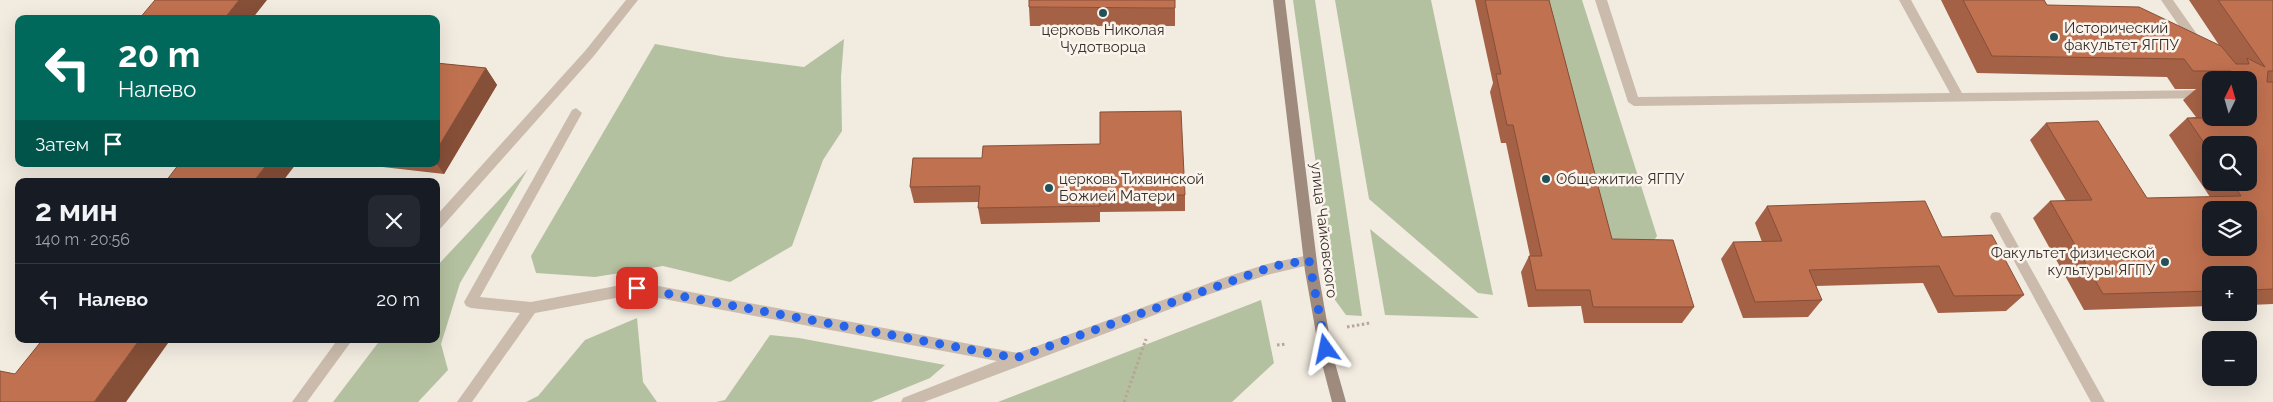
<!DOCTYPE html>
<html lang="ru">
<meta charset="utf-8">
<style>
:root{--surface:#171b24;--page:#242831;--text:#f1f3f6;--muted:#9ea1a6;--line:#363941}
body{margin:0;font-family:Raleway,sans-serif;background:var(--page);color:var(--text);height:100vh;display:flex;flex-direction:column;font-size:19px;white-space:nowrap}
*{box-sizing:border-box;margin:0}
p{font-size:16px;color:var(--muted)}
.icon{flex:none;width:28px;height:28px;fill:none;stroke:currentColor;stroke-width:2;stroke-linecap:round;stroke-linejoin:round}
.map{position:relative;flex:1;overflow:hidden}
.details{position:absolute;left:15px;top:178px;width:425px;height:165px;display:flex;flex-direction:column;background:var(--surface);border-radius:10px;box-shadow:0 5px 20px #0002}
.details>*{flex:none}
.guide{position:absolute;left:15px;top:15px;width:425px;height:152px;border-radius:10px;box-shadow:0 5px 20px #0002;background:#00695c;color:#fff;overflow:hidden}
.needle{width:32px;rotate:5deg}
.fabs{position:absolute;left:2202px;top:71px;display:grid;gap:10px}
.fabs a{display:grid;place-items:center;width:55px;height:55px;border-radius:10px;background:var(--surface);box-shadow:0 5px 20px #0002;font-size:25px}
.pin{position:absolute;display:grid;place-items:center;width:42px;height:42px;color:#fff;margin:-21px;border-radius:10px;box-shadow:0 2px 8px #0006}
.me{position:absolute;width:55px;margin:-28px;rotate:348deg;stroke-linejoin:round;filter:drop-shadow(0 0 4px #0008)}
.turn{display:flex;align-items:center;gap:18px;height:105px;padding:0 20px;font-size:22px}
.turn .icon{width:65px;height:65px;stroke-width:2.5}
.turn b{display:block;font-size:35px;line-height:42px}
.then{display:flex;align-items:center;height:48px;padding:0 20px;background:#0003;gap:10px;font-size:19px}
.round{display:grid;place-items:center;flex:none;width:52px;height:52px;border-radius:10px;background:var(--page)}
.summary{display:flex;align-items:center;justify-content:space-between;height:85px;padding:0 20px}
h1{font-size:30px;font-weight:700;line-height:38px}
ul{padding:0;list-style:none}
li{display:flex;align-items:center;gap:15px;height:70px;padding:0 20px;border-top:1px solid var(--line)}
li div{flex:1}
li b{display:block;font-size:19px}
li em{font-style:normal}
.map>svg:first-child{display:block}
</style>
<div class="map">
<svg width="2273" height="402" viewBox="0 0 2273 402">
<rect width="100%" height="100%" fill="#f2ebe0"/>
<path fill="#b4c1a0" d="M1293 0H1315L1362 316 1346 315 1335 300Z
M1335 0H1431L1493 295 1478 293 1369 199Z
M1545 0H1582L1657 236 1652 243 1609 245Z
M844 39 841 77 842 131 823 160 792 246 730 282 663 266 595 277 536 273 531 256 655 44 726 57 804 67Z
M528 169 460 283 441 344 448 370 418 402H333L381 339H436V267Z
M1370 229 1479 318 1385 315Z
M1261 300 1274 363 1232 402H998Z
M637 318 643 382 657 402H526L538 396 585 340Z
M770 335 799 338 945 365 930 378 871 402H716L725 400Z"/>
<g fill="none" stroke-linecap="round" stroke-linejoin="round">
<path stroke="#b6a696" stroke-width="3" stroke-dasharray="2.5 2.5" stroke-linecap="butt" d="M1347 327 1370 323
M1277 345 1286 344
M1124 402 1146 339"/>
<path fill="#cabbac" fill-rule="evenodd" d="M626 0H638L593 57 440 229 436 230V216L585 51Z
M1595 0H1607L1638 97 1950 93 1899 0H1911L1962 93 2211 90V98L1634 106 1628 102Z
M2161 0H2173L2201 40 2203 43 2201 46H2193Z
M576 108 582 113 480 297 531 302 637 282 1018 353 1226 277 1267 264 1309 255 1314 256 1315 260 1314 264 1309 265 1267 275 1210 294 924 402H901L903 398 997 361 637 294 535 313 472 402H457L520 313 471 308 466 306 464 302 572 110Z
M1996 212 2000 213 2105 402H2091L1990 217 1992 213Z
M338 339H353L307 402H292Z"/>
<path fill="#9e8b7e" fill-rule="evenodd" d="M1273 0H1285L1318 271 1333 356 1346 402H1332L1320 356 1305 271Z"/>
</g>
<path fill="#a56145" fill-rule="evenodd" d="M1475 0H1549L1612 239 1694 307 1682 323H1584L1581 306 1528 307 1521 272 1529 256H1530L1506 143H1501L1490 92 1493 83Z
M1941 0H2044L2047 5 2219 45 2189 0H2273V304L2249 305V275H2211V306L2084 310 2033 218 2050 201H2066L2030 140 2046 123 2147 198 2210 197 2169 135 2187 118 2196 117 2183 100 2196 89H2175L2167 77 1977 73ZM2211 80H2249V118H2211ZM2211 145 2249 182H2211Z
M1029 7 1175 8V26H1030Z
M436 63 486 68 497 85 444 174 374 166 372 164H436Z
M913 158 1185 195V211L1100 212V222L981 224 978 208 979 202 914 203 910 187Z
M1767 206 1942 237 2024 295 2006 311 1938 313 1923 283 1816 286 1822 300 1808 317 1743 318 1721 259 1733 242H1762L1755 223Z"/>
<path fill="#864f38" d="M239 0H267L252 19H224Z
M486 68 497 85 444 174 436 163V151Z
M267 164H296L283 181H254Z
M140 339H171L126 402H94Z"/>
<path fill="#c07150" stroke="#864f38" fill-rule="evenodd" d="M155 0H239L224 19H139Z
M1029 0H1175V8L1029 7Z
M1485 0H1549L1612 239 1673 240 1694 307H1593L1590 290H1536L1529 256H1542L1513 125H1507L1496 74H1501Z
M1963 0H2044L2047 5 2139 7 2221 46 2236 64H2249L2247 58 2265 67 2218 0H2273V71H2268L2267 82H2273V289L2249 290V275H2211V291L2103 294 2050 201 2092 200 2046 123 2098 121 2147 198 2241 196 2232 182H2249V145H2211V153L2187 118H2249V80H2230L2231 71H2193L2184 59 1992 56ZM2211 210H2249V248H2211Z
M436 63 486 68 436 151Z
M2202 83H2211V96Z
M1181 111 1185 195 1100 196V206L978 208 980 186 910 187 913 158H982L983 146 1100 144V112Z
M179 164H267L254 181H166Z
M1925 201 1942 237 1992 235 2024 295 1954 296 1939 266 1809 270 1822 300 1755 302 1733 242 1782 241 1767 206Z
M43 339H140L94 402H0V371L15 374Z"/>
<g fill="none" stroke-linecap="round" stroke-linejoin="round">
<path stroke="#2563eb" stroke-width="9" stroke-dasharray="0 16.2" d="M637 288 1016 358 1274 266 1309 260 1326 349"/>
</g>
<g fill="#225259" stroke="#faf4ed" stroke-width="2">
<circle cx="1103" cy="13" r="5"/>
<circle cx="2054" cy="37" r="5"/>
<circle cx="1546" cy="179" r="5"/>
<circle cx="1049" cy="188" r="5"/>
<circle cx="2165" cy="262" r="5"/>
</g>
<g text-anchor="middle" stroke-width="5" stroke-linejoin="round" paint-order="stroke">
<g font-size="15" fill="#39302b" stroke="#faf4ed" text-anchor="start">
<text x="2064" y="33">Исторический<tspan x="2064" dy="17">факультет ЯГПУ</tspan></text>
<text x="1103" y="35" text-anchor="middle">церковь Николая<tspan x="1103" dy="17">Чудотворца</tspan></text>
<text x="1059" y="184">церковь Тихвинской<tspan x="1059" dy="17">Божией Матери</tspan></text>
<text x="1556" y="184">Общежитие ЯГПУ</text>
<text x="2155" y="258" text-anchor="end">Факультет физической<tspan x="2155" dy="17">культуры ЯГПУ</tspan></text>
</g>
<g font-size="15" fill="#39302b" stroke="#faf4ed">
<text transform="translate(1324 230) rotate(83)" y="5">улица Чайковского</text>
</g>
</g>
</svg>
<div class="fabs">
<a><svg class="needle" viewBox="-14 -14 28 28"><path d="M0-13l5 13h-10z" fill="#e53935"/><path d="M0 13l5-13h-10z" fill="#9ea1a6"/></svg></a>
<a><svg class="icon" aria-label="search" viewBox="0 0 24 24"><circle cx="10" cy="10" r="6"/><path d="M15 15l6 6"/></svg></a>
<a><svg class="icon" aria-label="layers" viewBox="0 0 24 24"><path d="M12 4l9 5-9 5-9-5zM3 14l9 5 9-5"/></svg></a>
<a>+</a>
<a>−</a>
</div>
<div class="pin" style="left:637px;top:288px;background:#d93025"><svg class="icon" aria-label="arrive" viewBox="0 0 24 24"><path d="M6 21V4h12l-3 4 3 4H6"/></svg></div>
<svg class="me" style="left:1326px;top:349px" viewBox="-20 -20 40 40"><path d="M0-17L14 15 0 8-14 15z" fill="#2563eb" stroke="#fff" stroke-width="4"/></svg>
<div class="guide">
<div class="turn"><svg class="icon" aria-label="left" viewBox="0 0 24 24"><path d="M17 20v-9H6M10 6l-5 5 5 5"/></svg><div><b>20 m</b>Налево</div></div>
<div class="then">Затем<svg class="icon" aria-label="arrive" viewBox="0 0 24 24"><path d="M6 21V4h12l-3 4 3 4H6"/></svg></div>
</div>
<section class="details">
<div class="summary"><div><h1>2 мин</h1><p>140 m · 20:56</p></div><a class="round"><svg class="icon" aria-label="close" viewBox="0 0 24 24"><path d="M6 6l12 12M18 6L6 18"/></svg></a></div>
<ul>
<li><svg class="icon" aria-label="left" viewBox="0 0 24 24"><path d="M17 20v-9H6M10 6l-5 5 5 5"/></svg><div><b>Налево</b></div><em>20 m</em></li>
</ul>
</section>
</div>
